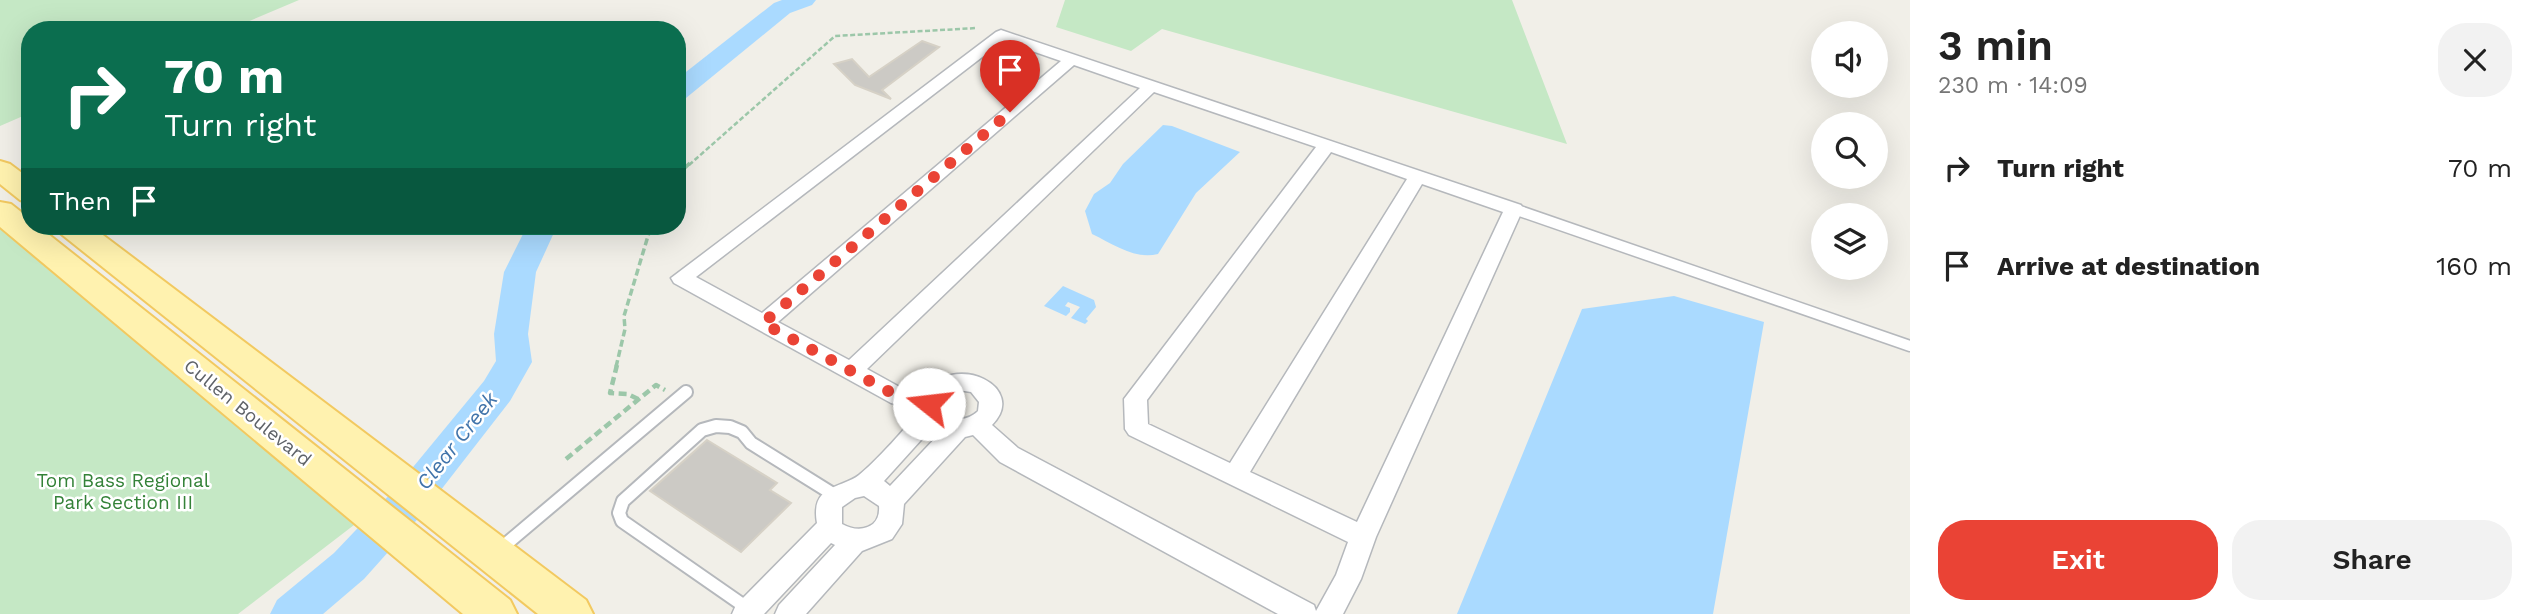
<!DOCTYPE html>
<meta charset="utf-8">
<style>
:root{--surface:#fff;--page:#f2f2f2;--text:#222;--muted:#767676;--accent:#ea4335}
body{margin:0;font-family:"Work Sans",sans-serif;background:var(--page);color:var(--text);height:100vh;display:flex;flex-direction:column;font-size:26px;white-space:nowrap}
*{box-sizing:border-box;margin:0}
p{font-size:23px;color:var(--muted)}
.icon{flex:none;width:38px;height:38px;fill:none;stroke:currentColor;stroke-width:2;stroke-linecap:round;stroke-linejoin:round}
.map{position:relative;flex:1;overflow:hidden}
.details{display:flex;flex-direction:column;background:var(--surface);width:630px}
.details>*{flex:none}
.banner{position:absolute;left:21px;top:21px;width:665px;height:214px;border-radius:28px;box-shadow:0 7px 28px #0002;background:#0b6e4f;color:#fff;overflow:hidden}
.fabs{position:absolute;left:1811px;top:21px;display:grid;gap:14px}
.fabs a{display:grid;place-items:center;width:77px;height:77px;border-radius:50%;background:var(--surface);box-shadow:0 7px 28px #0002;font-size:35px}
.pin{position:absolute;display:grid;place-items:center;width:60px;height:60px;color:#fff;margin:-72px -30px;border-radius:50% 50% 50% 0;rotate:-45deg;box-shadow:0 0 7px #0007}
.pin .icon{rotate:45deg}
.me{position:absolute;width:77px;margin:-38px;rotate:286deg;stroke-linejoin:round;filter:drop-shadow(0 0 5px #0008)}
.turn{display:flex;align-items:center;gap:24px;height:147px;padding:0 28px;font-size:32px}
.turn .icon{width:91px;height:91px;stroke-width:2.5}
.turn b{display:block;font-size:49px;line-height:60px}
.then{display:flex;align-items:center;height:66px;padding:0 28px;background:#0003;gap:14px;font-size:26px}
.round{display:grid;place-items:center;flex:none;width:74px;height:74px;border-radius:28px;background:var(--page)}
.head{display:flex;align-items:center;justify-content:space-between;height:119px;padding:0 28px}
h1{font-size:42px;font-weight:600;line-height:52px}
.button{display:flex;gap:14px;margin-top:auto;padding:14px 28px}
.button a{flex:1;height:80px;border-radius:28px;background:var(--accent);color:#fff;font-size:28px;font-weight:600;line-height:80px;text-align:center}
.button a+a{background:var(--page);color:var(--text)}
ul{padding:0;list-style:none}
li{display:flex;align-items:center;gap:21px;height:98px;padding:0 28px}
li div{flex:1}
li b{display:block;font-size:26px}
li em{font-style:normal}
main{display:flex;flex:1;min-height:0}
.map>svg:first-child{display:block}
</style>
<main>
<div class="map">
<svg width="1910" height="614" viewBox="0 0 1910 614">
<rect width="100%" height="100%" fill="#f1efe8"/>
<path fill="#c5e8c5" d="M0 0H299L228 30H30V113L0 126Z
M1065 0H1512L1567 144 1162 29 1131 51 1056 27Z
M0 228 354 525 238 614H0Z"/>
<path fill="#aadaff" d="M1163 125 1172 126 1240 152 1196 193 1158 254C1135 260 1113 244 1092 234L1085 211 1094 194 1110 183 1123 164Z
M1063 286 1094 300 1096 307 1086 319 1088 321 1085 324 1071 318 1080 307 1068 302 1065 306 1070 308V312L1066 316 1044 306Z
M1674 296 1764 322 1713 614H1457L1582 309Z"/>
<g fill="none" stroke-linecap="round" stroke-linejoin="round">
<path fill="#aadaff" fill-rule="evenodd" d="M782 0H816L812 5 790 13 686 98 677 100V79L774 3Z
M527 226H557L536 272 528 334 532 362 510 401 423 513 364 579 323 614H270L277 600 334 553 395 489 484 381 496 361 494 334 504 272Z"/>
</g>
<path fill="#cccac5" stroke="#d6d1c6" stroke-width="2" d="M922 41 939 47 882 90 891 99 855 85 834 64 852 59 869 77Z
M707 440 777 483 770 490 791 503 741 552 650 491Z"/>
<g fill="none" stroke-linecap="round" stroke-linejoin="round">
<defs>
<path id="lane-far1" d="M1514 209 1910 346"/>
<path id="lane" d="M499 550 686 392
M750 610 622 521 619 513 623 501 702 430 716 426 730 427 742 432 751 443 836 496"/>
<path id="street" d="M1001 30 1521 205 1523 209 1376 537 1361 579 1343 614H1278L1000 462 973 435 965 437 904 504 902 524 892 539 862 551 806 614H775L779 605 835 545 831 543 764 614H732L736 605 817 523C810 484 841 489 859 475 872 465 912 423 918 410L891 403 674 283 671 278 996 32ZM1003 41 1061 61 762 313 696 277ZM1074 65 1140 88 849 360 778 322ZM1154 92 1316 147 1124 399 1125 429 1129 435 1348 542 1336 575 1316 611 1314 605 1018 448 992 425C1029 388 957 350 921 393L905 390 867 369ZM1331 152 1407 179 1230 463 1148 424 1147 400ZM1422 184 1503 212 1357 522 1250 472ZM958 390 971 392 979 402 978 411C966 422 954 421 941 411V401ZM931 429 940 433 890 486 884 481ZM864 496 879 506C881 528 860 534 842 524V507L855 498Z"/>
<path id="primary" d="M0 161 10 164 30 179V203L20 200 0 184Z
M0 202 11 204 30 219V226H38L510 600 517 614H463L0 227Z
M56 226H91L586 600 593 614H538L60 233Z"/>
</defs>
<use href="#lane-far1" stroke="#b5b8bc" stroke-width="13"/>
<use href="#lane" stroke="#b5b8bc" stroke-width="16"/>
<use href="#street" stroke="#b5b8bc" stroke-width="3"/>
<use href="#primary" stroke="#f2c960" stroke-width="4"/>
<path stroke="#9cc7a9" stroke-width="2.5" stroke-dasharray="5 2.5" stroke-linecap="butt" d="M689 165 835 36 977 28"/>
<path stroke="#9cc7a9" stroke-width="3.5" stroke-dasharray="7 3.5" stroke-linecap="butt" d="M677 175 690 163
M616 367 625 329 624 316 651 226"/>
<path stroke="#9cc7a9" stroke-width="4.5" stroke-dasharray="8 4.5" stroke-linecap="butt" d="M617 365 610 393 628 394 638 399
M566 459 656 385 665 390"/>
<use href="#lane-far1" stroke="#fff" stroke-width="10"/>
<use href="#lane" stroke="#fff" stroke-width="12"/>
<use href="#street" fill="#fff" fill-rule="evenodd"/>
<use href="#primary" fill="#fff2af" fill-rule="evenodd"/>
</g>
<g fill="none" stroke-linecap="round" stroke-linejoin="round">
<path stroke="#ea4335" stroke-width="12" stroke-dasharray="0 21.6" d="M929 404 899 397 763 323 1010 112"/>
</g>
<g text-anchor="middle" stroke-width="5" stroke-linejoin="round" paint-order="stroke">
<g font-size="19" fill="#5f6368" stroke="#fff">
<text transform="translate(248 412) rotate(39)" y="7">Cullen Boulevard</text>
</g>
<g font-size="19" fill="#348238" stroke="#fff">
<text x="123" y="487">Tom Bass Regional<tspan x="123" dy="22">Park Section III</tspan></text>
</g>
<g font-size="21" font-style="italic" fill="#4174aa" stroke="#fff">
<text transform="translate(457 441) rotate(-52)" y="7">Clear Creek</text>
</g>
</g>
</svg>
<div class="fabs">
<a><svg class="icon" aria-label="sound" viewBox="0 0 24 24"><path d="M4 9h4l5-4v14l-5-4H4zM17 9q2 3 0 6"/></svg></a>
<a><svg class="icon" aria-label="search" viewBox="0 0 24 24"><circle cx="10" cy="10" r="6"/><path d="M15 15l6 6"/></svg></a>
<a><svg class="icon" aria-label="layers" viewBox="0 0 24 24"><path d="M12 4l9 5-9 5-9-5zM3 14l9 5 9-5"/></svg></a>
</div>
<div class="pin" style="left:1010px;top:112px;background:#d93025"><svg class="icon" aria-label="arrive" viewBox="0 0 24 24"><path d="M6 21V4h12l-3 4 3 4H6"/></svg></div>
<svg class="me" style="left:929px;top:404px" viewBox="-20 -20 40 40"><circle r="19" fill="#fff"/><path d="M0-13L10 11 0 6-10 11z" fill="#ea4335"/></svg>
<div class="banner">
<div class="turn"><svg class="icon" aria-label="right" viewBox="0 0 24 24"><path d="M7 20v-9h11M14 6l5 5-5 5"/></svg><div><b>70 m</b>Turn right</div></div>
<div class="then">Then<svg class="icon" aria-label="arrive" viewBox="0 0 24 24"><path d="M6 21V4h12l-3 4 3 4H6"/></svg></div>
</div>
</div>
<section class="details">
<div class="head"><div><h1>3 min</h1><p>230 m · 14:09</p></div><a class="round"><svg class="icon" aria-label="close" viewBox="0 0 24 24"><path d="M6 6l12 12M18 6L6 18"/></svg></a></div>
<ul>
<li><svg class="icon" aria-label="right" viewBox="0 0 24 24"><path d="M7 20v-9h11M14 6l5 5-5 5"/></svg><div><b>Turn right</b></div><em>70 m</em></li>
<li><svg class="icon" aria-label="arrive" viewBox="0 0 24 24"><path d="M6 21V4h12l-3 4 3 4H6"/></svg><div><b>Arrive at destination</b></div><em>160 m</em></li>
</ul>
<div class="button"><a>Exit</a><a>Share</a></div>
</section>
</main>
